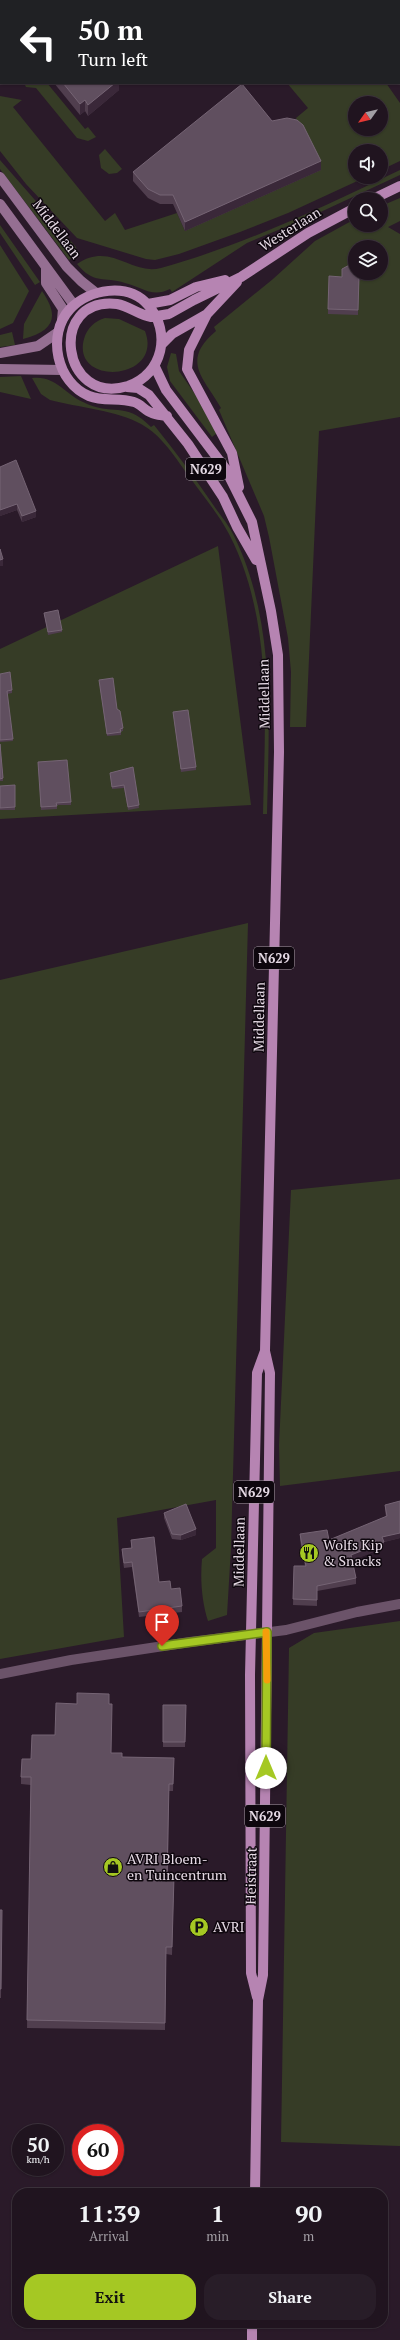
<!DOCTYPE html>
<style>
:root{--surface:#20141f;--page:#281d28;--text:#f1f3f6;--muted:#a29ea4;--line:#3d333d;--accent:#a5c823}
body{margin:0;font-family:"PT Serif",serif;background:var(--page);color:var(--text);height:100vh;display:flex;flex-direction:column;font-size:15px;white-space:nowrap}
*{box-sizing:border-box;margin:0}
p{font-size:13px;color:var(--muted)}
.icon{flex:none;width:22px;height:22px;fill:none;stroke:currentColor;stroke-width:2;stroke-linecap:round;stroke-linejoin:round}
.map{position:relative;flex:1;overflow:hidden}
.details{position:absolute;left:12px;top:2188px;width:376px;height:140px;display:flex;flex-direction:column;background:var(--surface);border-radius:16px;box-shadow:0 1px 3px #0004,0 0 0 1px var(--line)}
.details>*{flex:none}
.banner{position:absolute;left:0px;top:0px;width:400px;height:84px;box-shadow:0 1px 3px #0004,0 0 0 1px var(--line);background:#202124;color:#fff;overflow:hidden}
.needle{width:26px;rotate:236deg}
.fabs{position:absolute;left:348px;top:96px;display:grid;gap:8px}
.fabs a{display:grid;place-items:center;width:40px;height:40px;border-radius:50%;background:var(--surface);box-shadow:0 1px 3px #0004,0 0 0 1px var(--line);font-size:20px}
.speed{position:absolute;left:12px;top:2124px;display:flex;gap:8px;font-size:20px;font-weight:700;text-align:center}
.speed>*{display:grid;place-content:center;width:52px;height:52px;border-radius:50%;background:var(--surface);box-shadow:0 1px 3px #0004,0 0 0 1px var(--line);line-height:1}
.speed small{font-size:10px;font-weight:400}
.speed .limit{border:6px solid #d22;background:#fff;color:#111}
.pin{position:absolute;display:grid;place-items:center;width:34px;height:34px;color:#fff;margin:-41px -17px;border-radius:50% 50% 50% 0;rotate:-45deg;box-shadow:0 0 4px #0007}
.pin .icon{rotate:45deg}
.me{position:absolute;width:44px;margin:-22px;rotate:0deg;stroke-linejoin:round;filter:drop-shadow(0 0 3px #0008)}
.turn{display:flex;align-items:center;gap:14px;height:84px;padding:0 12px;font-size:18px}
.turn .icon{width:52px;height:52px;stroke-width:2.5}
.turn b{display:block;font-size:28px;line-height:34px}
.eta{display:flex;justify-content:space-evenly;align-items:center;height:68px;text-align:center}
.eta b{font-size:24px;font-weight:600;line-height:28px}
.primary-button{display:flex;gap:8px;margin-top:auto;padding:8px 12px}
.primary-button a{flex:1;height:46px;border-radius:16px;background:var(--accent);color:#111;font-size:16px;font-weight:600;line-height:46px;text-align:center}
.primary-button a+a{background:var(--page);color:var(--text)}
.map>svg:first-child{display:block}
</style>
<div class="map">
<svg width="400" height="2340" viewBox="0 0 400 2340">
<rect width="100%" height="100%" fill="#2a1a29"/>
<path fill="#363c26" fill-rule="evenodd" d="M24 83H47L85 129 88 127 96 137 88 141 77 138 36 88 26 87Z
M287 83H386L400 103V161L381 170V151H355V177H366L288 213 240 232 179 254 155 260 146 259 77 238 26 184 0 151V96L22 100 13 107 105 221 115 213 125 230 177 213 185 231 303 134 296 118 308 108ZM355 103H381V129H355Z
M105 149 122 169 117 173 109 174 101 168 99 155Z
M0 160 76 247 77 253 69 260 0 169Z
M400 170V175L312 216 247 243 172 292 170 289C152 298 142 287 125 283 104 276 94 285 77 264 111 241 131 276 161 268 244 245 323 207 400 170Z
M400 198V221L388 227 400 234V417L319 431 306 727H290L291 672 288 638 269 537 264 516 219 410 221 408C204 378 180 361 216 331L214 327 273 279 315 241 355 219V225H381V206ZM355 247H381V273H355Z
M0 225 40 282 35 285 0 233Z
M0 245 29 291 13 323 0 329Z
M42 291C60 317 54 331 23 339L24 324Z
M105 318 119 319 145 331C164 381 71 387 84 339 87 328 95 321 105 318Z
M12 332 15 345 0 347V335Z
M171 353 176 354 179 371 199 400 217 433 212 437 170 381 167 367Z
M21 376 31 399 0 392V377Z
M32 378C55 375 64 393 83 402 112 417 125 400 151 427L154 425C175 451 195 478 214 506 220 515 229 525 234 536 276 621 269 722 267 814H263C265 721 273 619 229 534 219 515 204 497 191 479 176 459 163 436 141 424 118 411 77 407 50 400L41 394Z
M218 546 251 805 0 819V649Z
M248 923 231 1548 227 1615 208 1621C202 1602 200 1580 202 1559L216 1548V1500L117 1518 124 1637 0 1659V980Z
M400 1179V1471L280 1486 279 1445 291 1190Z
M400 1621V2146L281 2142 289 1648 314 1633Z"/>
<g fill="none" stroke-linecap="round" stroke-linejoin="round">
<path stroke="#6b5369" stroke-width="10" d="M367 0 368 1
M98 1 99 0
M399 7 400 6
M0 52 1 53
M0 1674 71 1660 190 1642 286 1630 357 1612 400 1604"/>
<path stroke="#956f92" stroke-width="10" d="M0 177 67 267 81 281 96 293
M0 204 74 305
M46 268V283L63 309 62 320
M0 353 38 346 57 333
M0 369 62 370"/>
<path stroke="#b684b2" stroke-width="10" d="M373 199 400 186
M148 304 170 300 196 287 225 280
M207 314 189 350 187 369 232 453 239 487
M162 344 172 334 207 314 237 282
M155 367 166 390 225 468 252 522 271 611 278 655 279 752 265 1351 270 1373 263 1975 258 2000 255 2193
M127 387 138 388 149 395 188 444 223 497 237 527 256 560
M167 416C162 415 156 415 152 413 145 411 141 404 134 402 119 397 104 402 89 396 57 383 46 335 70 309 89 289 128 282 148 305 172 332 163 374 128 386 61 407 47 296 117 304 129 306 139 315 151 317L169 314 194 300 241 277 308 233 355 208
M257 1997 251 1973 250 1675 257 1373 265 1351
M252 2340V2323"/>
</g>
<path fill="#503e4e" d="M0 0 1 1V19L0 18Z
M54 83H119V90L88 116 85 111 80 115Z
M272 121 321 170 185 231 173 204H160L148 198 133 181V172Z
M355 273H374L359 281 358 315 328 314V309L342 277Z
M0 467 36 517 22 522 17 510 0 516Z
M44 613 62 630V632L48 635Z
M0 674 12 690V693L7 694 13 741 0 742Z
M99 680 117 709 123 728V731H121V735L107 736Z
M173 712 196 767V770L181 772Z
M0 744 3 778V781H0Z
M38 762 71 802V805H57V809L41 810Z
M133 767 139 808 128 810 124 788 112 789 110 773Z
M15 785V810H0V786Z
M400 1501V1538L384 1542V1548L352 1560 356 1578V1584L317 1591V1606L293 1605 294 1566H305L300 1540V1534L329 1540 386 1517 385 1510V1505Z
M164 1513 196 1535 181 1540 172 1539 164 1518Z
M131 1540 159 1582 171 1589 182 1606V1612L139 1617 132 1567 124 1568 122 1554V1549L131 1548Z
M109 1704 111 1753 122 1757 174 1758 173 1791H169L168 1876H174L172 1955 166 1954 165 2030 27 2028 31 1785 21 1784V1777L31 1759 55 1735Z
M163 1705H186L185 1747H163Z
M0 1910H2L1 1998H0Z"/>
<path fill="#3a2839" d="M62 0H70L69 1H61Z
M115 83H119V90L88 116V105Z
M85 100V111L80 115V104Z
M321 161V170L185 231V222Z
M364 273H374L359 281 358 315 359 276Z
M17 504V510L0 516V510Z
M36 511V517L22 522V516Z
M3 559V566H0V560Z
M196 1529V1535L181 1540V1535Z
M400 1533V1538L384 1542V1548L351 1561V1555L382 1537Z"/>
<path fill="#604f5f" stroke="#756474" d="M0 0H62L61 1H1V13L0 12Z
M63 83H115L88 105 85 100 80 104Z
M242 84 272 121 287 118 297 120 303 125 321 161 185 222 173 195H160L148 189 133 172Z
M355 262V273H364L359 276 358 310 328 309 329 276 342 277V269Z
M16 460 36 511 22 516 17 504 0 510V467Z
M0 549 3 559 0 560Z
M58 610 62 630 48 632 44 613Z
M10 672 12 690 7 691 13 739 0 740V674Z
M113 678 117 709 120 711 123 728 120 729 121 732 107 734 99 680Z
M188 710 196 767 181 769 173 712Z
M0 744 3 778 0 779Z
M67 760 71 802 56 803 57 806 41 807 38 762Z
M133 767 139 805 128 807 124 785 112 787 110 773Z
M15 785V807L0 808V786Z
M400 1501V1533L382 1537 384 1542 351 1555 356 1578 317 1586V1600L293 1599 294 1566H306L300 1534 327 1530 329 1540 387 1516 385 1505Z
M186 1504 196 1529 181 1535 172 1534 164 1513Z
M154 1537 159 1582 170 1581 171 1589 180 1588 182 1606 139 1612 132 1562 124 1563 122 1549 132 1548 131 1540Z
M77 1693 109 1694V1704H112L111 1753H122V1757L174 1758 173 1784H169L167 1876H174L172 1947H166L165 2023 27 2020 31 1777H21L22 1759H31L32 1735H55L56 1703 77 1704Z
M163 1705H186L185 1742H163Z
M0 1910H2L1 1989H0Z"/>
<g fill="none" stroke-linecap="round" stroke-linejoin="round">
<defs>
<path id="route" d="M162 1646 267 1632 266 1768"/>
</defs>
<use href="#route" stroke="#6b8217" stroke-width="10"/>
<use href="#route" stroke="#a5c823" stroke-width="7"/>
<path stroke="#f59e0b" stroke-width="7" d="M266 1632 267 1680"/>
</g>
<defs>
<symbol id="restaurant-disc" viewBox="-11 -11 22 22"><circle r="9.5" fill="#a5c823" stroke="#0e070e"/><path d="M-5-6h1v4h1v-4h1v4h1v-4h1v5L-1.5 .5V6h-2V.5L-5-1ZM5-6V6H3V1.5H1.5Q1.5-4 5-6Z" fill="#111"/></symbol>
<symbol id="shop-disc" viewBox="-11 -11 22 22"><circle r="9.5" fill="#a5c823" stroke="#0e070e"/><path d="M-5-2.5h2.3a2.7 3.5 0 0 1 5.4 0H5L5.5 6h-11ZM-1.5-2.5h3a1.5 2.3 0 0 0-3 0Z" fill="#111"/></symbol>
<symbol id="parking-disc" viewBox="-11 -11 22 22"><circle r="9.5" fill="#a5c823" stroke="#0e070e"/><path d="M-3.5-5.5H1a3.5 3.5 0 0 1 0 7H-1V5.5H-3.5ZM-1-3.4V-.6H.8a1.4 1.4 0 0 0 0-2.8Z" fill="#111"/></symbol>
</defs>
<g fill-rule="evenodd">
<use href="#restaurant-disc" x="298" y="1542" width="22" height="22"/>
<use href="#shop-disc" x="102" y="1856" width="22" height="22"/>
<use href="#parking-disc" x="188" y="1916" width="22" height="22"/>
</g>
<g text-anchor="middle" stroke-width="3" stroke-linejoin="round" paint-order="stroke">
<g fill="#0e070e" stroke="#a59ba4" stroke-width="1">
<rect x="186" y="458" width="40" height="22" rx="3"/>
<rect x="254" y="947" width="40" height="22" rx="3"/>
<rect x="234" y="1481" width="40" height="22" rx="3"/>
<rect x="245" y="1805" width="40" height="22" rx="3"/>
</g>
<g font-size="13" font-weight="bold" fill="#e6dae5">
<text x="206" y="474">N629</text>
<text x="274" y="963">N629</text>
<text x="254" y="1497">N629</text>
<text x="265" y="1821">N629</text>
</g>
<g font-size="14" fill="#e6dae5" stroke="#0e070e">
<text transform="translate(57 229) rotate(53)" y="5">Middellaan</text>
<text transform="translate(290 229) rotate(-32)" y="5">Westerlaan</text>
<text transform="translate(264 694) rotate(-91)" y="5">Middellaan</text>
<text transform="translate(259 1017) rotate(-89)" y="5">Middellaan</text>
<text transform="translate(239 1552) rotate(-89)" y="5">Middellaan</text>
<text transform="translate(251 1876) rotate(-89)" y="5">Heistraat</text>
</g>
<g font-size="14" fill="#e6dae5" stroke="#0e070e" text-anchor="start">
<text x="323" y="1550">Wolfs Kip<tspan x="323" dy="16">&amp; Snacks</tspan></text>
<text x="127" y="1864">AVRI Bloem-<tspan x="127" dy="16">en Tuincentrum</tspan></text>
<text x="213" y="1932">AVRI</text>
</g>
</g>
</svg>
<div class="fabs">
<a><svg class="needle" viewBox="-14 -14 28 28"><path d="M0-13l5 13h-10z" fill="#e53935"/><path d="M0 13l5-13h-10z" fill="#a29ea4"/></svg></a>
<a><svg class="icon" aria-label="sound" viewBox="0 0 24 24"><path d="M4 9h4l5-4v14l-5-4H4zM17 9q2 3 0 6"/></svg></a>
<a><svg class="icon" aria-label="search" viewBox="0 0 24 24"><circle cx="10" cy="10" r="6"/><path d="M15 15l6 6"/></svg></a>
<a><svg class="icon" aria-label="layers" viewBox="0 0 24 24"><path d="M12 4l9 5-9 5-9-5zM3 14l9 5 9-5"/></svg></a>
</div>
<div class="speed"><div>50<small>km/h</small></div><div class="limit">60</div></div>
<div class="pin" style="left:162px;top:1646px;background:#d93025"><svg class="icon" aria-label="arrive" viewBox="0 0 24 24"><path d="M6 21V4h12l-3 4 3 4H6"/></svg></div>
<svg class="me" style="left:266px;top:1768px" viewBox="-20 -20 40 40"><circle r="19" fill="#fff"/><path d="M0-13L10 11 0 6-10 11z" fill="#a5c823"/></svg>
<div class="banner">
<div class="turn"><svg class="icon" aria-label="left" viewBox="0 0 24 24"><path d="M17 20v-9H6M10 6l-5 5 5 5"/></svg><div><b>50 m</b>Turn left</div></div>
</div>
<section class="details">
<div class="eta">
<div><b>11:39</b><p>Arrival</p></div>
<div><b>1</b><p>min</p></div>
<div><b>90</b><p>m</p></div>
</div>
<div class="primary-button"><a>Exit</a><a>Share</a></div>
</section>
</div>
